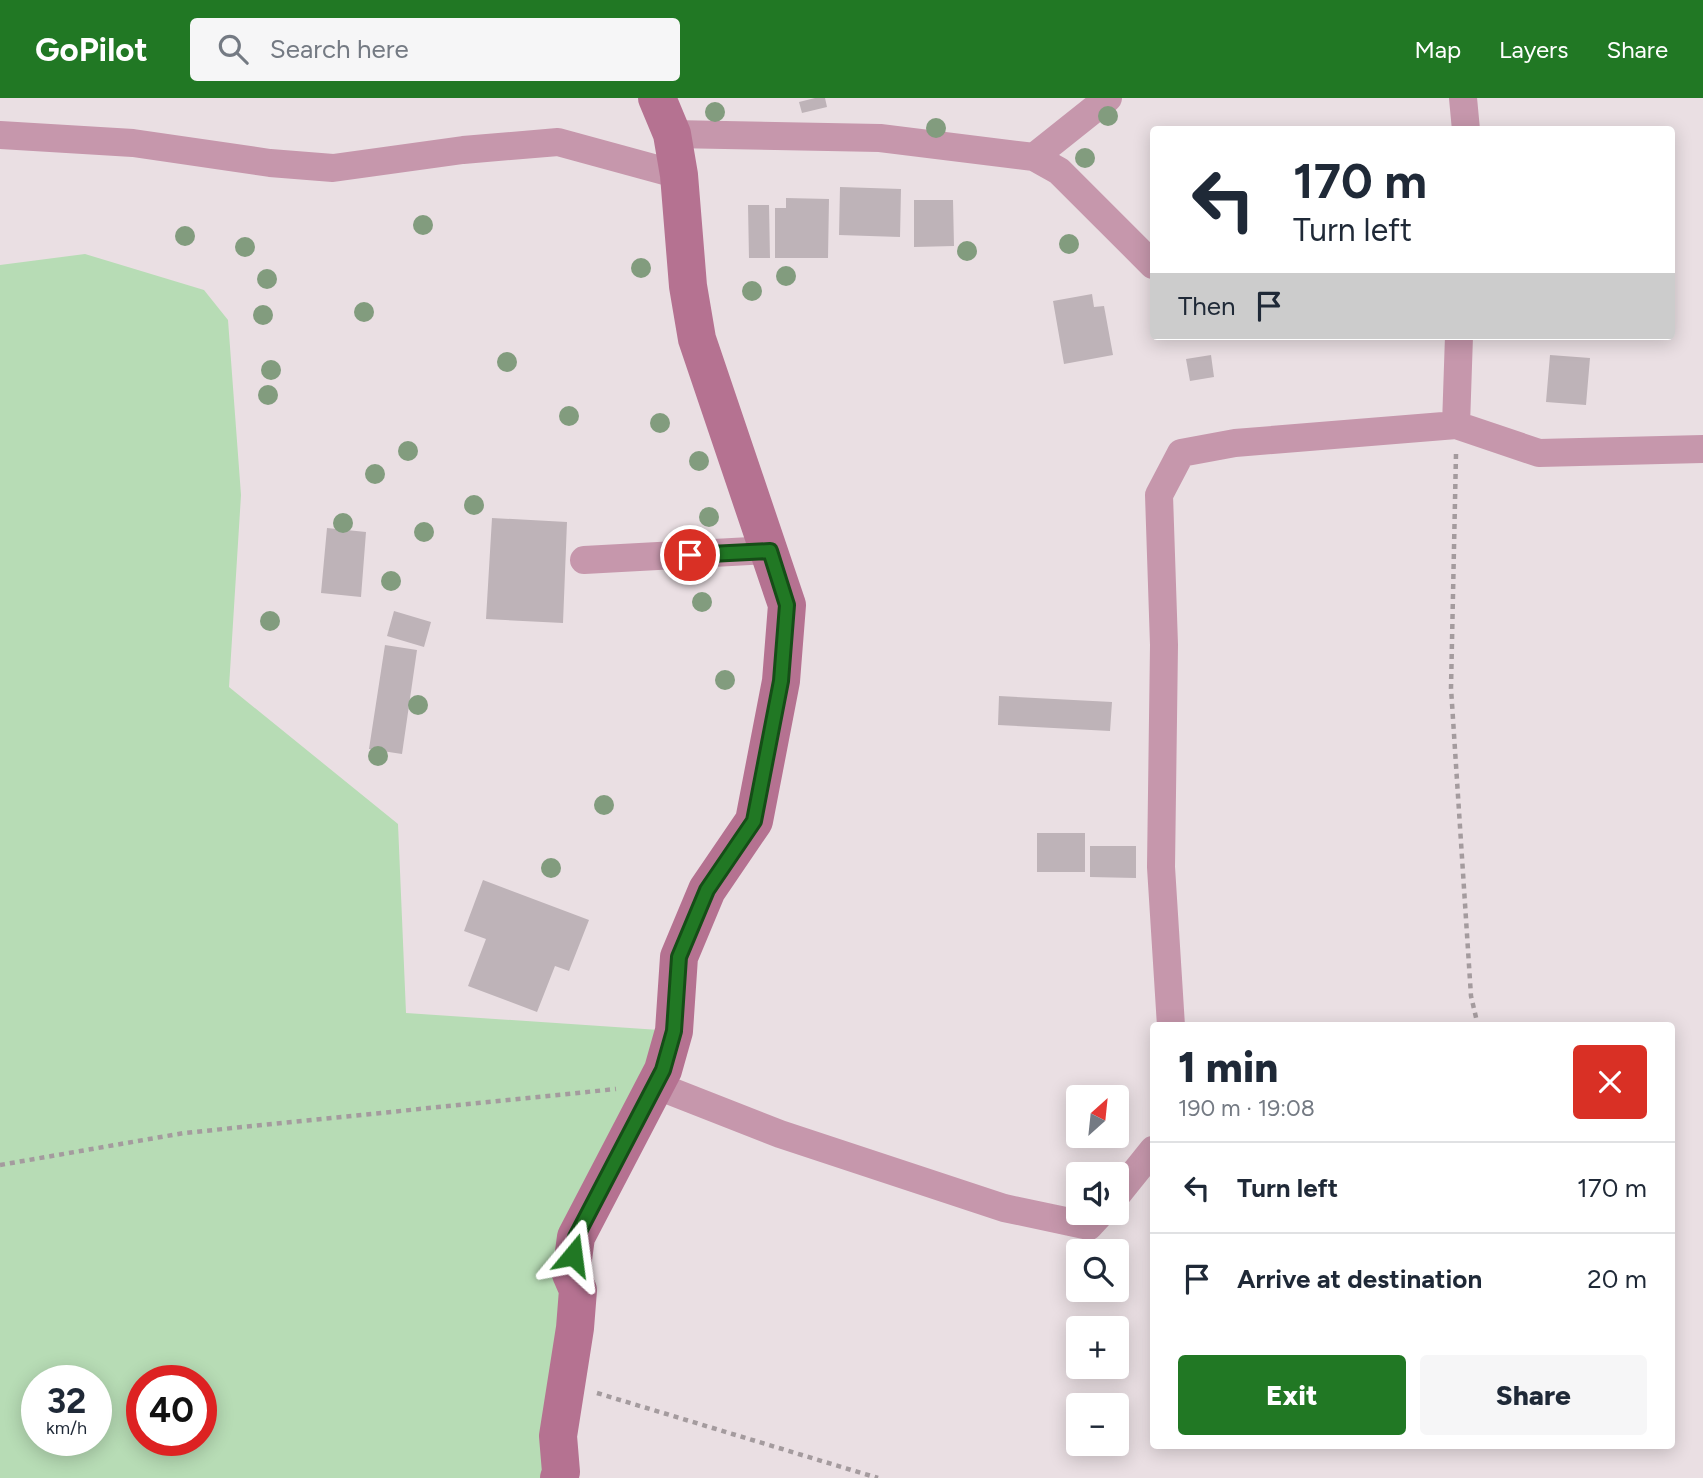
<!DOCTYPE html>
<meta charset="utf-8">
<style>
:root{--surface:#fff;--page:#f6f6f7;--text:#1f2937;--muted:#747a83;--line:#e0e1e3;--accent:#217824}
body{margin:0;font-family:Figtree,sans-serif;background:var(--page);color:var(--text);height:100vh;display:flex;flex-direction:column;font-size:26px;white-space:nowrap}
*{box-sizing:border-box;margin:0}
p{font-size:23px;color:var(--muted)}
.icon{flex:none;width:38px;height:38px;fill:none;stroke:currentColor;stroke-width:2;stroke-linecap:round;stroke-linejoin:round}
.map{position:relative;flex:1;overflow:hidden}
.drawer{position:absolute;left:1150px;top:924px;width:525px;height:427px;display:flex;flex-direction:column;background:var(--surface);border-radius:7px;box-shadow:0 4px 18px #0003}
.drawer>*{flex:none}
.top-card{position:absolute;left:1150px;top:28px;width:525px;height:214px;border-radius:7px;box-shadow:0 4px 18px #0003;background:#fff;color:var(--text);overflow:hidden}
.needle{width:46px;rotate:27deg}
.controls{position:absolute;left:1066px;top:987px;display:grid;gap:14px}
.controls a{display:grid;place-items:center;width:63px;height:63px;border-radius:7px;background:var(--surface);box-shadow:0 4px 18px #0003;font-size:35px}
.speed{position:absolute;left:21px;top:1267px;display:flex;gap:14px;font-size:35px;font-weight:700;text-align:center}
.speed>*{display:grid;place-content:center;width:91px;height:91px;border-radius:50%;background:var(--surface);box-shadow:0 4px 18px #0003;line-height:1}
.speed small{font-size:18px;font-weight:400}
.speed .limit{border:10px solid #d22;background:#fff;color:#111}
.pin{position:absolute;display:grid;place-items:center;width:60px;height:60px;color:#fff;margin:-30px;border:4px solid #fff;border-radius:50%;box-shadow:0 2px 7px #0007}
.me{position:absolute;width:77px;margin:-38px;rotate:16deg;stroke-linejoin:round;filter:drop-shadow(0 0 5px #0008)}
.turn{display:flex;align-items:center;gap:24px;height:147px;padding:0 28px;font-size:32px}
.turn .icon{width:91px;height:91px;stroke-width:2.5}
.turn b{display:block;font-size:49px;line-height:60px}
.then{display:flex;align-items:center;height:66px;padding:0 28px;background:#0003;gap:14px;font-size:26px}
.round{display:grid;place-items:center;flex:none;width:74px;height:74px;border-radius:7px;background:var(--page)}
.headline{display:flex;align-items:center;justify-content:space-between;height:119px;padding:0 28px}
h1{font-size:42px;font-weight:800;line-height:52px}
.cta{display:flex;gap:14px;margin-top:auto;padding:14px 28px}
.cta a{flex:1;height:80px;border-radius:7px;background:var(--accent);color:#fff;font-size:28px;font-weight:800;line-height:80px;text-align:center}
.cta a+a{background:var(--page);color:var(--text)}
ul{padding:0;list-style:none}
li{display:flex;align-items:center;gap:21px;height:91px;padding:0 28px;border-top:2px solid var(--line)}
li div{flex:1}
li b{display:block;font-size:26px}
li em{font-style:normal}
header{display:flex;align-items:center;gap:42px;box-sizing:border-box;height:98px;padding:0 35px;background:var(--accent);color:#fff}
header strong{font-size:33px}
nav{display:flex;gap:38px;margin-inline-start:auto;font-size:24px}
.search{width:490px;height:63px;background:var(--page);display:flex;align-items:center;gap:18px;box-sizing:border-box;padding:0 24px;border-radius:7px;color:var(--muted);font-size:26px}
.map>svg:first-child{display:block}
</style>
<header>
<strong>GoPilot</strong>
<div class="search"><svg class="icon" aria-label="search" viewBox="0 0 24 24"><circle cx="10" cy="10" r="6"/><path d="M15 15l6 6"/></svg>Search here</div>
<nav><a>Map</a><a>Layers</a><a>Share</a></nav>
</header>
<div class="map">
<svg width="1703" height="1380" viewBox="0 0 1703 1380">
<rect width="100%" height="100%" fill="#eadfe3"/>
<path fill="#b7dcb5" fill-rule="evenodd" d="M85 156 204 192 228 222 241 397 229 589 398 726 406 915 674 933 576 1139 559 1380H0V167ZM37 1283H96V1342H37ZM142 1283H201V1342H142Z"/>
<path fill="#beb3b8" d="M815 0H825L827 9 802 15 799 4Z
M840 89 901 91 900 139 839 137Z
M786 100 829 101 828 160H775V110H786Z
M914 102H953L954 148 914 149Z
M748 107H769L770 160H749Z
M1092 196 1094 209 1104 208 1113 257 1064 266 1053 203Z
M1211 257 1214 279 1190 283 1186 261Z
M1550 257 1590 260 1586 307 1546 304Z
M492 420 567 424 563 525 486 521Z
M327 430 366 434 361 499 321 495Z
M394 513 431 524 424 549 387 538Z
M385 547 417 552 402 656 369 651Z
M999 598 1112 604 1110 633 998 627Z
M1037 735H1085V774H1037Z
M1090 748H1136V780L1090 779Z
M483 782 589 822 569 873 555 868 537 914 468 888 486 841 464 833Z"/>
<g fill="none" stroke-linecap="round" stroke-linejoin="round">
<path stroke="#a49b9e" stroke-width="4.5" stroke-dasharray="5 5" stroke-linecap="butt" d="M1456 356 1451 590 1471 898 1478 928
M0 1067 184 1035 616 991
M597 1295 878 1380"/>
<path stroke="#c697ac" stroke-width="28" d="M1463 0 1466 32
M672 36 880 40 1034 59 1059 73 1153 167
M0 37 133 45 270 65 333 70 463 52 558 44 679 77
M1034 59 1108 0
M1456 327 1459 238
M584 462 770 452
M1171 928 1161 769 1164 547 1159 397 1181 355 1235 345 1456 327 1539 355 1703 351
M655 987 780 1036 1004 1110 1089 1128 1101 1115
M1116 1098 1153 1052"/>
<path stroke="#b57291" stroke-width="38" d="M559 1380 561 1374 558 1338 575 1230 578 1192 571 1176 576 1139 663 972 674 933 679 859 707 792 754 723 781 583 787 507 697 241 688 188 679 77 672 36 657 0"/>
</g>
<g fill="#829c7e">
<circle cx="715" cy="14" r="10"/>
<circle cx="1108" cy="18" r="10"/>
<circle cx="936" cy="30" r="10"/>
<circle cx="1085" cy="60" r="10"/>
<circle cx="423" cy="127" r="10"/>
<circle cx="185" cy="138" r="10"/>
<circle cx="1069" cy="146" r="10"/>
<circle cx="245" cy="149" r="10"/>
<circle cx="967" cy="153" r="10"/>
<circle cx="641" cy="170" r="10"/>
<circle cx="786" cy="178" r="10"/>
<circle cx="267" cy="181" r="10"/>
<circle cx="752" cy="193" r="10"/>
<circle cx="364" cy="214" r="10"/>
<circle cx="263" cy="217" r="10"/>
<circle cx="507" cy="264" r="10"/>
<circle cx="271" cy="272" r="10"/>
<circle cx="268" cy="297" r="10"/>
<circle cx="569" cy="318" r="10"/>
<circle cx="660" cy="325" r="10"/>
<circle cx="408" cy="353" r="10"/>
<circle cx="699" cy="363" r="10"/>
<circle cx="375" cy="376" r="10"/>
<circle cx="474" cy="407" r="10"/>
<circle cx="709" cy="419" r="10"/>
<circle cx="343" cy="425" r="10"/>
<circle cx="424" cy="434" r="10"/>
<circle cx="391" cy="483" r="10"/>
<circle cx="702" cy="504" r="10"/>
<circle cx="270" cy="523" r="10"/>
<circle cx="725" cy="582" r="10"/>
<circle cx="418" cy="607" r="10"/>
<circle cx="378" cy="658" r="10"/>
<circle cx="604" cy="707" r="10"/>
<circle cx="551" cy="770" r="10"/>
</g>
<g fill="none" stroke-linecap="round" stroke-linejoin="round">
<defs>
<path id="route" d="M573 1157 576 1139 663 972 674 933 679 859 707 792 754 723 781 583 787 507 770 453 690 457"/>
</defs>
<use href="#route" stroke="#154e17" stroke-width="18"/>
<use href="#route" stroke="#217824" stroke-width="12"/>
</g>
</svg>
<div class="controls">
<a><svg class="needle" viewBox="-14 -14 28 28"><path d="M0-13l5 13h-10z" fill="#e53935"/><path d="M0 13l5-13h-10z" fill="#747a83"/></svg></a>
<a><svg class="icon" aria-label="sound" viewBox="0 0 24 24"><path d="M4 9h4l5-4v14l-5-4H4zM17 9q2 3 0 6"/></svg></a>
<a><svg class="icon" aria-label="search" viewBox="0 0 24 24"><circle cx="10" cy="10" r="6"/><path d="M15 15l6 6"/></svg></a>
<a>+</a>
<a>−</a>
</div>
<div class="speed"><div>32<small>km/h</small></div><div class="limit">40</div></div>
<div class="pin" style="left:690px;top:457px;background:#d93025"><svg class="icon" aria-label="arrive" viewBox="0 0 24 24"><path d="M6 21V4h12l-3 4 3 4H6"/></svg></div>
<svg class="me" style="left:573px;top:1157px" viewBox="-20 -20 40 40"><path d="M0-17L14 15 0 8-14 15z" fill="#217824" stroke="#fff" stroke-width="4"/></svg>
<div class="top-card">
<div class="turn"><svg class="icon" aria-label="left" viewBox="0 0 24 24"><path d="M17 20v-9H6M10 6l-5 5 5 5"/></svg><div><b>170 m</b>Turn left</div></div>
<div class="then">Then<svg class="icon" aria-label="arrive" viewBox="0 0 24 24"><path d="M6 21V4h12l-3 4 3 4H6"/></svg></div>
</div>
<section class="drawer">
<div class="headline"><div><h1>1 min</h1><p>190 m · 19:08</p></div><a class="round" style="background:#d93025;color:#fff"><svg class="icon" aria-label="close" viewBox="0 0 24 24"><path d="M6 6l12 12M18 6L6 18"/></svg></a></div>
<ul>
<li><svg class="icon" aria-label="left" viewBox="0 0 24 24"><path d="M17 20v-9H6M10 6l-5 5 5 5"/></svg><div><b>Turn left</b></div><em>170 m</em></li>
<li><svg class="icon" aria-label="arrive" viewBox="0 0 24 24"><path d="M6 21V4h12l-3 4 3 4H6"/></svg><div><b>Arrive at destination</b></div><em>20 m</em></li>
</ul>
<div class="cta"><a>Exit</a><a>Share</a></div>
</section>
</div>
